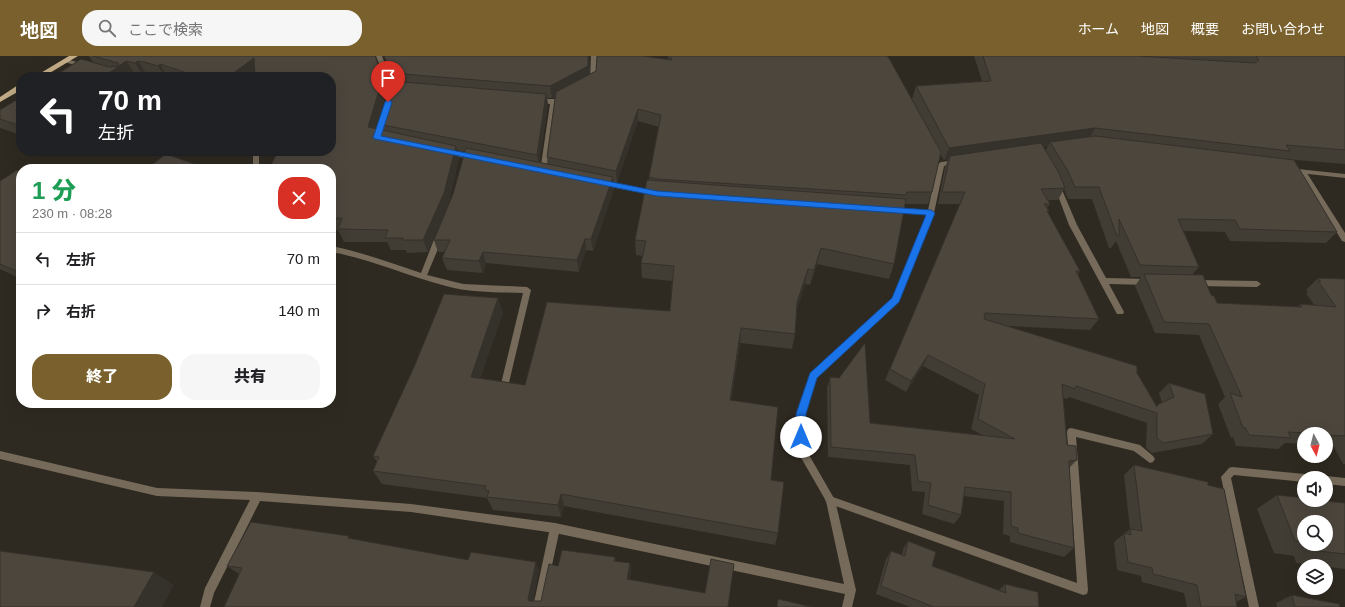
<!DOCTYPE html>
<html lang="ja">
<meta charset="utf-8">
<style>
:root{--surface:#fff;--page:#f6f6f6;--text:#202124;--muted:#757577;--line:#e0e0e0;--accent:#79602c}
body{margin:0;font-family:Helvetica,"Noto Sans JP",sans-serif;background:var(--page);color:var(--text);height:100vh;display:flex;flex-direction:column;font-size:15px;white-space:nowrap}
*{box-sizing:border-box;margin:0}
p{font-size:13px;color:var(--muted)}
.icon{flex:none;width:22px;height:22px;fill:none;stroke:currentColor;stroke-width:2;stroke-linecap:round;stroke-linejoin:round}
.map{position:relative;flex:1;overflow:hidden}
.side{position:absolute;left:16px;top:108px;width:320px;height:244px;display:flex;flex-direction:column;background:var(--surface);border-radius:16px;box-shadow:0 4px 16px #0002}
.side>*{flex:none}
.top-card{position:absolute;left:16px;top:16px;width:320px;height:84px;border-radius:16px;box-shadow:0 4px 16px #0002;background:#202124;color:#fff;overflow:hidden}
.needle{width:26px;rotate:173deg}
.fabs{position:absolute;left:1297px;top:371px;display:grid;gap:8px}
.fabs a{display:grid;place-items:center;width:36px;height:36px;border-radius:50%;background:var(--surface);box-shadow:0 4px 16px #0002;font-size:20px}
.pin{position:absolute;display:grid;place-items:center;width:34px;height:34px;color:#fff;margin:-41px -17px;border-radius:50% 50% 50% 0;rotate:-45deg;box-shadow:0 0 4px #0007}
.pin .icon{rotate:45deg}
.me{position:absolute;width:44px;margin:-22px;rotate:0deg;stroke-linejoin:round;filter:drop-shadow(0 0 3px #0008)}
.turn{display:flex;align-items:center;gap:14px;height:84px;padding:0 16px;font-size:18px}
.turn .icon{width:52px;height:52px;stroke-width:2.5}
.turn b{display:block;font-size:28px;line-height:34px}
.round{display:grid;place-items:center;flex:none;width:42px;height:42px;border-radius:16px;background:var(--page)}
.summary{display:flex;align-items:center;justify-content:space-between;height:68px;padding:0 16px}
h1{font-size:24px;font-weight:800;line-height:30px;color:#1e9e55}
.action{display:flex;gap:8px;margin-top:auto;padding:8px 16px}
.action a{flex:1;height:46px;border-radius:16px;background:var(--accent);color:#fff;font-size:16px;font-weight:800;line-height:46px;text-align:center}
.action a+a{background:var(--page);color:var(--text)}
ul{padding:0;list-style:none}
li{display:flex;align-items:center;gap:12px;height:52px;padding:0 16px;border-top:1px solid var(--line)}
li div{flex:1}
li b{display:block;font-size:15px}
li em{font-style:normal}
header{display:flex;align-items:center;gap:24px;box-sizing:border-box;height:56px;padding:0 20px;background:var(--accent);color:#fff}
header strong{font-size:19px}
nav{display:flex;gap:22px;margin-inline-start:auto;font-size:14px}
.search{width:280px;height:36px;background:var(--page);display:flex;align-items:center;gap:10px;box-sizing:border-box;padding:0 14px;border-radius:16px;color:var(--muted);font-size:15px}
.map>svg:first-child{display:block}
</style>
<header>
<strong>地図</strong>
<div class="search"><svg class="icon" aria-label="search" viewBox="0 0 24 24"><circle cx="10" cy="10" r="6"/><path d="M15 15l6 6"/></svg>ここで検索</div>
<nav><a>ホーム</a><a>地図</a><a>概要</a><a>お問い合わせ</a></nav>
</header>
<div class="map">
<svg width="1345" height="551" viewBox="0 0 1345 551">
<rect width="100%" height="100%" fill="#2f2a21"/>
<g fill="none" stroke-linecap="round" stroke-linejoin="round">
<path fill="#766b5a" fill-rule="evenodd" d="M1301 114H1305L1345 177V186L1342 185 1300 116Z
M1055 127H1057L1060 129 1077 169 1106 222 1149 223 1153 226 1149 229 1109 228 1124 256 1123 258H1117L1069 169 1054 129Z
M1196 224 1257 225 1261 228 1257 231 1196 230 1192 227Z
M1071 372 1140 389 1153 400 1155 403 1153 406 1150 407 1134 395 1076 381 1088 534 1087 538 1083 539 830 448 827 447 825 444 827 441 830 440 1077 527 1067 376 1068 373Z
M555 467 558 469 560 472 543 551H533L550 472 552 469Z"/>
<path fill="#766b5a" fill-rule="evenodd" d="M376 0H382L395 33 392 40H388L387 39 389 33Z
M591 0H597L596 25 593 27 590 25Z
M66 3 88 9 89 10 86 12 64 6V4Z
M537 43H556L559 45 556 47 546 116 543 118 540 116 550 48 535 46 534 45Z
M253 95H259V113H253Z
M448 95 474 100 477 102 474 104 446 98V96Z
M957 104 959 105V107L944 110 934 157 899 246 817 322 805 357V392L835 444 856 534 852 551H842L845 538 555 477 411 456 260 445 214 537 210 551H200L205 532 250 444 157 440 0 403V395L157 432 257 436 411 448 555 467 844 528 826 445 796 393 797 357 810 318 893 242 927 159 893 156 890 154 891 152 928 154 938 108 941 106Z
M1288 112 1345 118V122L1290 116 1287 114Z
M603 126H605L654 135 657 137 654 139 605 130H603Z
M439 178 443 181 427 219 463 228 527 231 531 234 507 335 504 336 501 335 500 332 523 237C497 236 471 237 446 230 407 220 371 203 331 196V190C362 196 391 207 421 217L435 181Z
M1232 411 1305 418 1308 419 1310 422H1304V426L1234 419 1231 422 1259 551H1249L1221 421 1229 412Z
M1326 420 1345 422V430L1326 428V422H1322Z"/>
<path fill="#c2ac87" fill-rule="evenodd" d="M69 0H78L43 21H34Z
M18 29H21V34L0 46V41Z"/>
</g>
<path fill="#413c34" fill-rule="evenodd" d="M89 0H375L387 33 376 72 380 73 378 68 393 25 384 0H589L590 18 668 4V0H887L920 58 912 43 916 30 982 25 974 0H1345V108L1284 103 1337 176 1326 187 1230 185 1225 176 1184 175 1199 211 1192 219 1211 239 1217 247 1298 251 1300 248 1314 249 1306 237 1308 236 1306 234 1318 222 1345 223V408H1343L1334 391 1326 390V378H1304V388L1285 387 1278 393 1236 390 1233 381 1231 382 1218 348 1225 341 1199 279 1155 277 1135 230 1141 221H1131L1116 185 1111 192H1109L1092 143H1068L1064 133 1058 144H1048L1050 148 1047 152 1049 155 1048 157 1080 215 1078 218 1099 263 1090 274 1006 270 1137 317 1156 350 1162 347 1159 337 1169 327 1213 378 1202 388 1152 397 1146 392 1147 367 1069 341 1067 343 1063 342 1067 389 1077 404 1069 412 1074 492 1064 501 1010 486V480L1003 478 1004 445 963 440 961 459 954 468 922 458 925 436 912 435 910 409 828 401 827 332 830 321 870 367 984 380 971 373 979 339 923 310 906 336 885 324 960 148H938L945 111 948 104H944L940 98 932 136 928 148H905L894 208 889 223 817 208 810 229 805 228 797 253 795 278 792 293 740 287 731 344 771 424 778 477 775 489 564 450 561 461 493 454 487 442 382 428 373 415 377 406 373 400 498 242 503 257 480 322 525 329 670 255 672 225 642 222 641 207 643 200 636 199 635 184 649 124V121L659 71 638 65 617 126H614V133L593 195 586 194 579 216 486 207 483 217 447 214 442 202 445 196H438L434 184 453 138 465 96 457 94 459 102 448 150 428 196 407 197 406 194H391L387 186H344L338 174H331V95L255 18 251 21H162L152 18H146L143 19 134 17 129 21H126L125 19 126 21 93 6ZM555 41 547 101 548 108 539 106 548 49 547 42H552ZM1048 90 1045 95 1043 91Z
M21 41V79L0 72V54Z
M21 116V223L0 213V125Z
M1134 409 1208 429 1246 541 1236 546 1237 551H1187L1184 537 1142 526 1141 520 1117 514 1114 486 1130 473 1124 419Z
M1277 439 1345 447V513L1296 507 1294 500 1274 497 1257 453ZM1304 466 1326 488H1304Z
M351 483 468 504 539 514 533 545H541L558 510 615 501 616 506 630 507 631 515 629 524 728 551H224L239 518 227 510Z
M908 485 932 510 998 535 1005 528 1039 551H910L876 538 886 503 891 495 902 499 903 493Z
M1292 539 1340 551H1277L1276 547Z"/>
<path fill="#35312b" d="M588 0H589L590 4V22L552 42 550 30Z
M254 2 260 14 251 21H228Z
M126 5 134 17 129 21H126L119 10Z
M138 5 146 18 143 19 135 7Z
M160 8 167 21H165L158 10Z
M119 10 126 21H103Z
M199 18 201 21H197L196 20Z
M383 21 387 33 373 83 368 71Z
M546 38 548 49 539 110 537 99Z
M638 53V65L617 126 616 115Z
M1095 72 1088 85 1050 86 1048 90 949 104 950 100 948 104H944L949 92Z
M456 90 459 102 448 150 428 196 423 184Z
M263 95H269L265 99Z
M613 121 614 133 593 195 591 183Z
M585 183 586 194 579 216 577 204Z
M821 192 817 208 810 229 814 214Z
M483 196 486 207 483 217 479 205Z
M808 213 805 228 794 261 797 246Z
M498 242 503 257 476 335 471 321Z
M741 272 740 287 728 358 730 344Z
M928 299 923 310 906 336 911 325Z
M561 438 564 450 561 461 558 449Z
M536 506 539 514 532 551 528 543Z
M630 507 631 515 628 531 627 523Z
M154 516 174 529 162 551H134Z"/>
<path fill="#4c463d" stroke="#35312b" d="M93 0H375L383 21 368 71 456 90 444 137 423 184H402L403 182H385L388 174 338 173 342 162H331V113H269L278 95H331V21H255L254 2 228 21H211L199 18 196 20 160 8 158 10 144 6 138 5 135 7 126 5 119 10 118 7Z
M384 0H588V10L550 30 391 17Z
M597 0H642L672 4 670 0H887L890 4 941 96 932 136H907L906 139 657 123 649 121 661 59 638 53 616 115 547 101 556 36 596 15Z
M983 0H1137L1255 7 1259 4 1256 0H1345V94L1286 89 1290 95 1095 72 949 92 916 30 991 25Z
M81 3 109 11 119 10 103 21H53Z
M391 25 546 38 537 99 378 68Z
M21 41V70L0 63V54Z
M1095 80 1294 104 1337 176 1240 173 1235 164 1178 163 1199 211 1140 209 1119 163V180H1117L1099 131H1075L1068 115 1050 86Z
M1041 87 1059 117 1065 132 1041 133 1050 148H1044L1049 155H1047L1080 215H1076L1099 263 985 257 984 263 1137 310V317L1157 351V349L1174 341 1169 327 1205 338 1213 378 1163 387 1157 382V357L1076 330 1075 333 1062 328 1067 389 1076 390 1077 404 1069 405 1074 492 1018 477V472L1011 470V436L965 431 961 459 928 449 931 427 918 425 915 399 831 391 830 321 839 322 865 287 870 367 1015 383 978 363 985 328 928 299 911 325 890 313 965 136H942L950 100Z
M466 92 613 121 591 183H585L577 204 483 196 479 205 442 202 450 184H434L453 138Z
M166 98 209 113H146Z
M92 108 106 113H84Z
M17 114 21 116V217L0 208V125Z
M647 124 906 143 894 208 821 192 814 214 808 213 797 246 795 278 741 272 730 344 778 351 771 424 784 426 778 477 561 438 558 449 487 441 489 435 485 434 486 430 373 415 379 401 373 400 414 311 444 238 498 242 471 321 525 329 547 246 670 255 674 210 641 207 646 185 635 184Z
M1144 218 1203 219 1211 239 1214 240 1217 247 1302 251 1300 248 1336 251 1318 225 1321 226 1318 222 1345 223V380L1326 379V378L1288 376 1291 382 1249 379 1245 371 1243 372 1230 337 1242 341 1209 268 1164 266Z
M1134 409 1208 426V429L1224 433 1246 541 1235 538 1237 551H1201L1197 529 1153 518 1152 512 1128 506 1124 477 1131 479 1130 473 1142 475Z
M1277 439 1304 442V444H1317L1345 447V498L1318 495 1316 488H1326V466H1304V486L1295 485Z
M251 466 349 480 348 482 468 504 471 496 536 506 528 543 529 545H541L549 508 558 510 562 494 615 501 614 505 630 507 627 523 705 537 711 503 734 508 728 551H224L242 512 227 510Z
M908 485 936 496 932 510 1006 537 1005 528 1038 536 1039 551H934L881 530 891 495 905 500Z
M0 495 154 516 134 551H0Z
M1292 539 1339 548 1340 551H1295Z
M778 543 812 551H777Z"/>
<path fill="#1a73e8" stroke="#114b97" d="M388 43 392 46 381 80 657 135 931 154 935 157 899 246 817 322 806 358V381L805 384 801 385 798 384 796 381V358L810 317 892 242 926 159 657 140 375 83 373 82 385 46Z"/>
</svg>
<div class="fabs">
<a><svg class="needle" viewBox="-14 -14 28 28"><path d="M0-13l5 13h-10z" fill="#e53935"/><path d="M0 13l5-13h-10z" fill="#757577"/></svg></a>
<a><svg class="icon" aria-label="sound" viewBox="0 0 24 24"><path d="M4 9h4l5-4v14l-5-4H4zM17 9q2 3 0 6"/></svg></a>
<a><svg class="icon" aria-label="search" viewBox="0 0 24 24"><circle cx="10" cy="10" r="6"/><path d="M15 15l6 6"/></svg></a>
<a><svg class="icon" aria-label="layers" viewBox="0 0 24 24"><path d="M12 4l9 5-9 5-9-5zM3 14l9 5 9-5"/></svg></a>
</div>
<div class="pin" style="left:388px;top:46px;background:#d93025"><svg class="icon" aria-label="arrive" viewBox="0 0 24 24"><path d="M6 21V4h12l-3 4 3 4H6"/></svg></div>
<svg class="me" style="left:801px;top:381px" viewBox="-20 -20 40 40"><circle r="19" fill="#fff"/><path d="M0-13L10 11 0 6-10 11z" fill="#1a73e8"/></svg>
<div class="top-card">
<div class="turn"><svg class="icon" aria-label="left" viewBox="0 0 24 24"><path d="M17 20v-9H6M10 6l-5 5 5 5"/></svg><div><b>70 m</b>左折</div></div>
</div>
<section class="side">
<div class="summary"><div><h1>1 分</h1><p>230 m · 08:28</p></div><a class="round" style="background:#d93025;color:#fff"><svg class="icon" aria-label="close" viewBox="0 0 24 24"><path d="M6 6l12 12M18 6L6 18"/></svg></a></div>
<ul>
<li><svg class="icon" aria-label="left" viewBox="0 0 24 24"><path d="M17 20v-9H6M10 6l-5 5 5 5"/></svg><div><b>左折</b></div><em>70 m</em></li>
<li><svg class="icon" aria-label="right" viewBox="0 0 24 24"><path d="M7 20v-9h11M14 6l5 5-5 5"/></svg><div><b>右折</b></div><em>140 m</em></li>
</ul>
<div class="action"><a>終了</a><a>共有</a></div>
</section>
</div>
